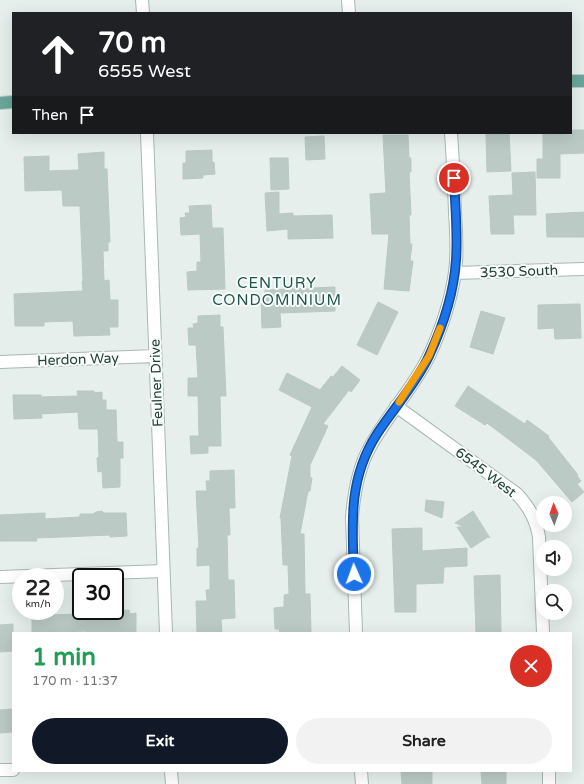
<!DOCTYPE html>
<meta charset="utf-8">
<style>
:root{--surface:#fff;--page:#f2f2f2;--text:#222;--muted:#767676;--accent:#111827}
body{margin:0;font-family:"Varela Round",sans-serif;background:var(--page);color:var(--text);height:100vh;display:flex;flex-direction:column;font-size:15px;white-space:nowrap}
*{box-sizing:border-box;margin:0}
p{font-size:13px;color:var(--muted)}
.icon{flex:none;width:22px;height:22px;fill:none;stroke:currentColor;stroke-width:2;stroke-linecap:round;stroke-linejoin:round}
.map{position:relative;flex:1;overflow:hidden}
.sheet{position:absolute;left:12px;top:632px;width:560px;height:140px;display:flex;flex-direction:column;background:var(--surface);border-radius:0px;box-shadow:0 4px 16px #0002}
.sheet>*{flex:none}
.banner{position:absolute;left:12px;top:12px;width:560px;height:122px;border-radius:0px;box-shadow:0 4px 16px #0002;background:#202124;color:#fff;overflow:hidden}
.needle{width:26px;rotate:358deg}
.controls{position:absolute;left:536px;top:496px;display:grid;gap:8px}
.controls a{display:grid;place-items:center;width:36px;height:36px;border-radius:50%;background:var(--surface);box-shadow:0 4px 16px #0002;font-size:20px}
.speed{position:absolute;left:12px;top:568px;display:flex;gap:8px;font-size:20px;font-weight:700;text-align:center}
.speed>*{display:grid;place-content:center;width:52px;height:52px;border-radius:50%;background:var(--surface);box-shadow:0 4px 16px #0002;line-height:1}
.speed small{font-size:10px;font-weight:400}
.speed .limit{border:2px solid #111;border-radius:6px;background:#fff;color:#111}
.pin{position:absolute;display:grid;place-items:center;width:34px;height:34px;color:#fff;margin:-17px;border:2px solid #fff;border-radius:50%;box-shadow:0 1px 4px #0007}
.me{position:absolute;width:44px;margin:-22px;rotate:358deg;stroke-linejoin:round;filter:drop-shadow(0 0 3px #0008)}
.turn{display:flex;align-items:center;gap:14px;height:84px;padding:0 20px;font-size:18px}
.turn .icon{width:52px;height:52px;stroke-width:2.5}
.turn b{display:block;font-size:28px;line-height:34px}
.then{display:flex;align-items:center;height:38px;padding:0 20px;background:#0003;gap:8px;font-size:15px}
.round{display:grid;place-items:center;flex:none;width:42px;height:42px;border-radius:21px;background:var(--page)}
.summary{display:flex;align-items:center;justify-content:space-between;height:68px;padding:0 20px}
h1{font-size:24px;font-weight:700;line-height:30px;color:#1e9e55}
.cta{display:flex;gap:8px;margin-top:auto;padding:8px 20px}
.cta a{flex:1;height:46px;border-radius:24px;background:var(--accent);color:#fff;font-size:16px;font-weight:700;line-height:46px;text-align:center}
.cta a+a{background:var(--page);color:var(--text)}
.map>svg:first-child{display:block}
</style>
<div class="map">
<svg width="584" height="784" viewBox="0 0 584 784">
<rect width="100%" height="100%" fill="#e6efeb"/>
<path fill="#bbcac5" stroke="#b8c9c3" d="M571 130H584V153L560 154V178H537V159H543V133H571Z
M509 133 511 171 487 172 486 134Z
M383 135H408L409 158H411V172H409L411 215H409L410 244H412L410 261H413L409 291 384 289 389 234H372L370 194 386 193Z
M324 136 325 159 306 160 305 137Z
M212 150V162H214L215 174 203 175V178L183 179V163H186V151Z
M104 152V169H107L110 242H108V251H103L104 281 109 280 110 300H118V327H109L110 335 74 336 73 321 44 322V326H15L14 294 83 291 82 282 83 281 80 206H63L62 190 25 191 24 157 49 156V171L79 170 78 154Z
M270 158H288L289 189 271 190Z
M535 172 536 215H513L514 234H491L489 196 513 195 512 173Z
M279 192V214L293 213V216L332 215 333 238 288 239V229L267 231 265 193Z
M211 205 212 228H223L225 289 188 290 187 272 197 271V262H201L200 234 181 235 180 218 186 217 185 213H190L189 206Z
M584 212V237H547L546 214Z
M335 287V311L280 313 281 327 262 328 261 296H265V290Z
M378 302 398 312 377 355 357 345Z
M580 304 581 338 555 339 554 328 538 329V305Z
M481 311 505 318 493 354 470 347Z
M220 315V327H223L226 396H220L221 446H208V453L191 454 190 436H199L198 396H188V378H198L196 345H189L188 328H194L193 324 198 323V316Z
M342 366 360 380 351 392 349 390 323 424 328 426 310 465V478H312L310 491H308L300 534H304L305 594H310L311 633H280L279 629H275L274 608 284 607V595L289 594 288 565H283L281 518H280L292 456 290 455 312 407 279 390 287 373 320 390 331 376 333 377Z
M468 386 525 424 527 420 549 436 548 437 578 475 577 476 581 481 577 484 584 492 572 502 536 460 487 423 485 425 455 406Z
M77 391H94V393L102 392V400H106V410H116L117 442H123V458H120V487L103 488 102 471 98 472 97 458 99 457 98 429H79L78 412 41 414 42 418 14 419 13 395H41V397L78 396Z
M234 470 235 508H229L230 535H227L228 580H234L235 618 221 619 222 633H197L196 601H207L206 590H210V565L197 566V548H199L196 491H207L206 481H210V471Z
M426 500 444 502 442 518 425 511Z
M102 511 104 513H126L127 536 110 537V535L62 537 36 538 37 541H0V515L45 513V519L80 517V514H93L96 512Z
M473 511 490 538 488 537 471 548 457 527H465L455 523Z
M422 528V551L467 548V566L444 567 443 583 416 584V612H395L392 529Z
M500 575 501 633H476L474 576Z
M129 610 130 614 136 613V633H86V631L32 633V612L49 611V615L112 613V611Z
M13 624V651L0 652V625Z
M13 709V732L0 733V710Z
M401 771H432V784H402Z
M481 771H506V784H482Z"/>
<g fill="none" stroke-linecap="round" stroke-linejoin="round">
<defs>
<path id="minor" d="M142 0 143 13
M348 0 349 13
M147 133 166 633
M455 273 584 269
M0 362 155 356
M396 406 517 494C529 507 536 519 539 537L543 633
M0 577 163 571
M356 633 352 517C354 493 358 468 370 447 387 415 413 389 429 356 441 330 451 300 455 272 458 252 456 232 455 212 454 185 453 159 451 133
M0 770H13
M171 771 172 784
M361 771 362 784
M549 771V784"/>
<path id="major" d="M571 81H584
M0 103 13 102"/>
</defs>
<use href="#minor" stroke="#a8b8b3" stroke-width="14"/>
<use href="#major" stroke="#c2cac8" stroke-width="14"/>
<use href="#minor" stroke="#fff" stroke-width="12"/>
<use href="#major" stroke="#69a699" stroke-width="12"/>
</g>
<g fill="none" stroke-linecap="round" stroke-linejoin="round">
<defs>
<path id="route" d="M354 574C352 524 348 479 377 434 394 408 416 384 429 356 443 326 454 292 456 260 458 233 455 205 454 178"/>
</defs>
<use href="#route" stroke="#114b97" stroke-width="10"/>
<use href="#route" stroke="#1a73e8" stroke-width="7"/>
<path stroke="#f59e0b" stroke-width="7" d="M399 402 429 356 440 328"/>
</g>
<g text-anchor="middle" stroke-width="4" stroke-linejoin="round" paint-order="stroke">
<g font-size="14" fill="#24423b" stroke="#f7fbf9">
<text transform="translate(519 271) rotate(-2)" y="5">3530 South</text>
<text transform="translate(78 359) rotate(-2)" y="5">Herdon Way</text>
<text transform="translate(156 383) rotate(-92)" y="5">Feulner Drive</text>
<text transform="translate(486 472) rotate(37)" y="5">6545 West</text>
</g>
<g font-size="15" letter-spacing="1" fill="#1e564b" stroke="#f7fbf9">
<text x="277" y="288">CENTURY<tspan x="277" dy="17">CONDOMINIUM</tspan></text>
</g>
</g>
</svg>
<div class="controls">
<a><svg class="needle" viewBox="-14 -14 28 28"><path d="M0-13l5 13h-10z" fill="#e53935"/><path d="M0 13l5-13h-10z" fill="#767676"/></svg></a>
<a><svg class="icon" aria-label="sound" viewBox="0 0 24 24"><path d="M4 9h4l5-4v14l-5-4H4zM17 9q2 3 0 6"/></svg></a>
<a><svg class="icon" aria-label="search" viewBox="0 0 24 24"><circle cx="10" cy="10" r="6"/><path d="M15 15l6 6"/></svg></a>
</div>
<div class="speed"><div>22<small>km/h</small></div><div class="limit">30</div></div>
<div class="pin" style="left:454px;top:178px;background:#d93025"><svg class="icon" aria-label="arrive" viewBox="0 0 24 24"><path d="M6 21V4h12l-3 4 3 4H6"/></svg></div>
<svg class="me" style="left:354px;top:574px" viewBox="-20 -20 40 40"><circle r="17" fill="#1a73e8" stroke="#fff" stroke-width="3"/><path d="M0-11L8 9 0 5-8 9z" fill="#fff"/></svg>
<div class="banner">
<div class="turn"><svg class="icon" aria-label="ahead" viewBox="0 0 24 24"><path d="M12 20V5M6 11l6-6 6 6"/></svg><div><b>70 m</b>6555 West</div></div>
<div class="then">Then<svg class="icon" aria-label="arrive" viewBox="0 0 24 24"><path d="M6 21V4h12l-3 4 3 4H6"/></svg></div>
</div>
<section class="sheet">
<div class="summary"><div><h1>1 min</h1><p>170 m · 11:37</p></div><a class="round" style="background:#d93025;color:#fff"><svg class="icon" aria-label="close" viewBox="0 0 24 24"><path d="M6 6l12 12M18 6L6 18"/></svg></a></div>
<div class="cta"><a>Exit</a><a>Share</a></div>
</section>
</div>
